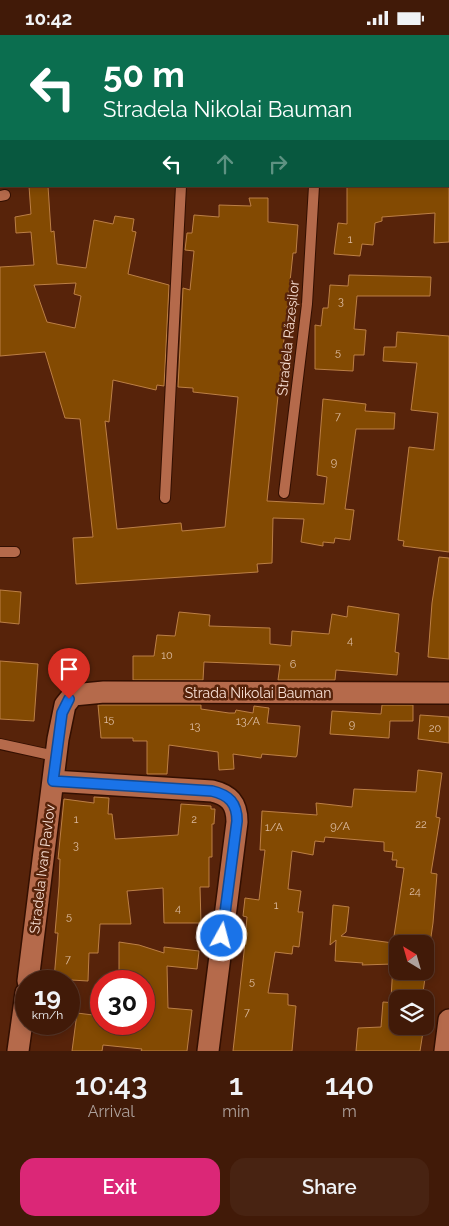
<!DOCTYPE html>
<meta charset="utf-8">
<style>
:root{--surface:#411a08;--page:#482312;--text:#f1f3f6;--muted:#aea19c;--line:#5a3829;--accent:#db2777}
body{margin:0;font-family:Raleway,sans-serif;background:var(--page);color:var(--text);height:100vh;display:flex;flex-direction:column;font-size:19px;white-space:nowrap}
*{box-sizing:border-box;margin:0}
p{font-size:16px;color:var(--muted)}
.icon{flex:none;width:28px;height:28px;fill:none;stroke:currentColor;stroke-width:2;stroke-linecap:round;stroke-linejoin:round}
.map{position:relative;height:1016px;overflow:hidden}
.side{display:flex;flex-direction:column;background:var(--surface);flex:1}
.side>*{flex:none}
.top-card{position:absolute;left:0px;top:0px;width:450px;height:152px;box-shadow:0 2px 8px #0003,0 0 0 1px var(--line);background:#0b6e4f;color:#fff;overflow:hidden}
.needle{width:32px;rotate:323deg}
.controls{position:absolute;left:389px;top:900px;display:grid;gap:10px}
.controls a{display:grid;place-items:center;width:45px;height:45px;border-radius:10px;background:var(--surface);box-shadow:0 2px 8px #0003,0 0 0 1px var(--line);font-size:25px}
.speed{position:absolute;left:15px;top:935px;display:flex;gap:10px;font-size:25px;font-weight:700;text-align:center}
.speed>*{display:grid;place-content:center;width:65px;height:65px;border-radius:50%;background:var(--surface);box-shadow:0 2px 8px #0003,0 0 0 1px var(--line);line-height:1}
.speed small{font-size:12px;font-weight:400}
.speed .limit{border:8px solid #d22;background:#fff;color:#111}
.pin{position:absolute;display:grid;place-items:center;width:42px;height:42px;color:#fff;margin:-51px -21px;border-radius:50% 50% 50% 0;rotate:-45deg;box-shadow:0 0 5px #0007}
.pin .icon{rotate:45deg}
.me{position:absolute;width:55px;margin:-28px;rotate:7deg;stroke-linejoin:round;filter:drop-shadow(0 0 4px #0008)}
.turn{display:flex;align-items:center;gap:18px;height:105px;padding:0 20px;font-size:22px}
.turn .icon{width:65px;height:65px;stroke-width:2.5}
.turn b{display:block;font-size:35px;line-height:42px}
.lanes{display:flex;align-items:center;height:48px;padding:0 20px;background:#0003;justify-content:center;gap:25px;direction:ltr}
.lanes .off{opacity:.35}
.eta{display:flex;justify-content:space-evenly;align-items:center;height:85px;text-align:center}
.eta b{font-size:30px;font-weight:600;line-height:35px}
.action{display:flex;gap:10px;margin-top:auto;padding:10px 20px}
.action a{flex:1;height:58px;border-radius:15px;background:var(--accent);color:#fff;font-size:20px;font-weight:600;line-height:58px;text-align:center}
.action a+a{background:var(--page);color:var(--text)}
.status{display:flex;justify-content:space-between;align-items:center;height:35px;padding:0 25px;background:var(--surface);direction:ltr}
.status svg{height:14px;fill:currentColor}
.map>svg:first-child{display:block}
</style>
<div class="status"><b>10:42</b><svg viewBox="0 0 49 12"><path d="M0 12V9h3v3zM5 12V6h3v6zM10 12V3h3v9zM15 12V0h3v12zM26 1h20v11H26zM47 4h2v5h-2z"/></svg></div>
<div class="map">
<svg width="449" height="1016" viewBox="0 0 449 1016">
<rect width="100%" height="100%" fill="#57230a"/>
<path fill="#834a02" stroke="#bc7f45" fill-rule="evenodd" d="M449 137V207L434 208 435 178 382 182V186L375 188 373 210 362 209 360 221 334 219 338 188 347 189V152L449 151Z
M29 151H48L51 197 54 196 57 229 86 233 94 185 113 189 115 181 134 184 132 196 136 197 128 239 169 250 164 351 157 350 156 355 113 345 109 387 105 386 117 494 181 488 182 496 225 492 238 362 193 357V353L178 352 183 253 190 255 194 216 185 215 187 198H192L194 180 219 182V170L251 171 249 163H268V187L298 190 296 218H293L267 466 324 469 327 442 317 440 323 364 366 369 365 376 395 378 394 394H356L345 474 354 475 350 505 335 503 334 508 323 507V511L301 507 304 484 273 483 272 528 257 529 258 537 76 549 73 503 93 502 80 384 65 383 45 317 0 321V232L34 230 31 197 16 198 15 182 31 179ZM76 248 74 259 81 261 75 293 47 287 34 250Z
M349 240 431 242 430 261H357L354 294 366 295 364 320H354L353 336 315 334V290L321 291 323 273H328L330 250 348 251Z
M397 297 449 301V517L403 511 404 506 398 505 409 412 434 415 438 378 411 375 417 328 383 326 384 312H396Z
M439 522 449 523V624L428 622 432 568Z
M0 555 21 557 19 589 0 587Z
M348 571 399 579 395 617 399 618 397 640 336 635 335 645H278L280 630 204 627 203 645H133V621H154L157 600 175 601 179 577 210 580 209 591 270 593V609L291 611 292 596 329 599 332 579 347 582Z
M0 626 38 629 34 686 0 684Z
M98 670H201V674L229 678H235L236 675 253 678 254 671 269 673 267 688 300 691 297 720 296 722 262 719 261 723 233 719 234 734 219 735 218 717 169 710 167 739H147V706H133V703H101Z
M382 670H413V686H390L389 703 330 699 332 676 381 679Z
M420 680 449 682V708L418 704Z
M418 735 442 738 436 782 440 783 431 838 437 839 433 888 422 964H391L393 929 362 930 363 928 335 926 336 905 330 910 333 870 349 872 346 897 341 901 393 908 404 833 396 832 397 825H392L393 817 384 816V807L325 802 324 807 315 806 313 820 292 816 288 854 301 856 298 877H303L299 912 293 911 292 919 275 917 268 958 288 959V970L296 971 292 1016H233L244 917 247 882 243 881 245 863 259 865 265 815H260L262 776 317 780 316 768 352 772 354 754 416 757ZM398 909H425V936H398Z
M94 762 109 763 108 779H112L115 804 178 800 181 769 211 771V774H215L214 789H212V822H209V852H200L201 888H164L163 853 127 856 131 889H100L98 918H89L88 946 54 944 58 898H55L59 851 60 824H58L64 764 94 768Z
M119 907 139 910 164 918V912L199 916 197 934 167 931 168 973 192 975 187 1016H141L142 1014 103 1010 102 1016H72L77 978 101 981V989H144V946H119Z
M383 967 398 968V994L423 997 420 1016H356L358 993 381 992Z"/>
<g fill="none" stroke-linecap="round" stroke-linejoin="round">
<defs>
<path id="lane" d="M0 161 5 160
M284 458 307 269 314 151
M165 463 181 151
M0 517H15
M0 709 55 721"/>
<path id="street" d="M53 746 212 756C229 760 237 768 237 787L208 1016
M28 946 58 704 65 670 73 660 104 657 449 658
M18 1016 26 958
M445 1016 449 985"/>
<path id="secondary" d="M0 40H1"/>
</defs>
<use href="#lane" stroke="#330f01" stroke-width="12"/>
<use href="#street" stroke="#330f01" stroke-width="24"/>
<use href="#secondary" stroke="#330f01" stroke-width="30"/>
<use href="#lane" stroke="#b56a4b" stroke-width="10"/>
<use href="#street" stroke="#b56a4b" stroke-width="21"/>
<use href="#secondary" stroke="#bb6d68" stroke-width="28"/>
</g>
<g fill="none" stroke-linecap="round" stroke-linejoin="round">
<defs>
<path id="route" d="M69 664 62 678 53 746 212 756C229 760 237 768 237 786L222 901"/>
</defs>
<use href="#route" stroke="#114b97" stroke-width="12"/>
<use href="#route" stroke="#1a73e8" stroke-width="9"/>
</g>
<g text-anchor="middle" stroke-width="5" stroke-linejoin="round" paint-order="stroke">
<g font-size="11" fill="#dcbba1">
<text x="350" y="208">1</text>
<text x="341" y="270">3</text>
<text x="338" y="321">5</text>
<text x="338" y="385">7</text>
<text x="334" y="431">9</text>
<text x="350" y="609">4</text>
<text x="167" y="624">10</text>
<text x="293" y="633">6</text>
<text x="109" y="688">15</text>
<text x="248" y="690">13/A</text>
<text x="352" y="693">9</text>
<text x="195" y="695">13</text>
<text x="435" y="697">20</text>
<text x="76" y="788">1</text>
<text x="194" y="788">2</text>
<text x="421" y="793">22</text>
<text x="340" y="795">9/A</text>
<text x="274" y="796">1/A</text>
<text x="76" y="814">3</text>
<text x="415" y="860">24</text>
<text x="276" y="874">1</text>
<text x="178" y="877">4</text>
<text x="69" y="885">5</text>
<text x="68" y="928">7</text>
<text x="252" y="950">5</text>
<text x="247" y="981">7</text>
</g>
<g font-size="14" fill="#fae1d6" stroke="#57230a">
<text transform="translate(288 303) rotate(-84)" y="5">Stradela Răzeșilor</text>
<text x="258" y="663">Strada Nikolai Bauman</text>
<text transform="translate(42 834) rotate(-83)" y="5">Stradela Ivan Pavlov</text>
</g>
</g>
</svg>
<div class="controls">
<a><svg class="needle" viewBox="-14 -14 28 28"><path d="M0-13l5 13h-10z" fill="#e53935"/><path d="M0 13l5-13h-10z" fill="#aea19c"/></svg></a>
<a><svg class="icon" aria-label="layers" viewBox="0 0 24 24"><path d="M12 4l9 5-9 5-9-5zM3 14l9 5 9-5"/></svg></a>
</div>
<div class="speed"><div>19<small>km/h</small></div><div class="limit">30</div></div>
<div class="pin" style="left:69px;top:664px;background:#d93025"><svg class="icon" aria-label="arrive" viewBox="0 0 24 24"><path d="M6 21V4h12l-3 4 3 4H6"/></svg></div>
<svg class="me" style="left:222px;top:901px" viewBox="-20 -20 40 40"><circle r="17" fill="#1a73e8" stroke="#fff" stroke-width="3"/><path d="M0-11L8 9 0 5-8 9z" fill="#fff"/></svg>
<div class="top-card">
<div class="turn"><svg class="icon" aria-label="left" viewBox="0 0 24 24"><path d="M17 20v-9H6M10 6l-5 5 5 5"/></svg><div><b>50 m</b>Stradela Nikolai Bauman</div></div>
<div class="lanes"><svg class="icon" aria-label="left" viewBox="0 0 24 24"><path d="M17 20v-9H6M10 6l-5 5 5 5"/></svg><svg class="icon off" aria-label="ahead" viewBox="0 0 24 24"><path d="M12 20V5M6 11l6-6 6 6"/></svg><svg class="icon off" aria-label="right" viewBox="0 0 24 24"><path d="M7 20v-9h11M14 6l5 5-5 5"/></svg></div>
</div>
</div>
<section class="side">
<div class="eta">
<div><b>10:43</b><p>Arrival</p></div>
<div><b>1</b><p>min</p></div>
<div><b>140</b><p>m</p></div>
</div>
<div class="action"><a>Exit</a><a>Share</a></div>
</section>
